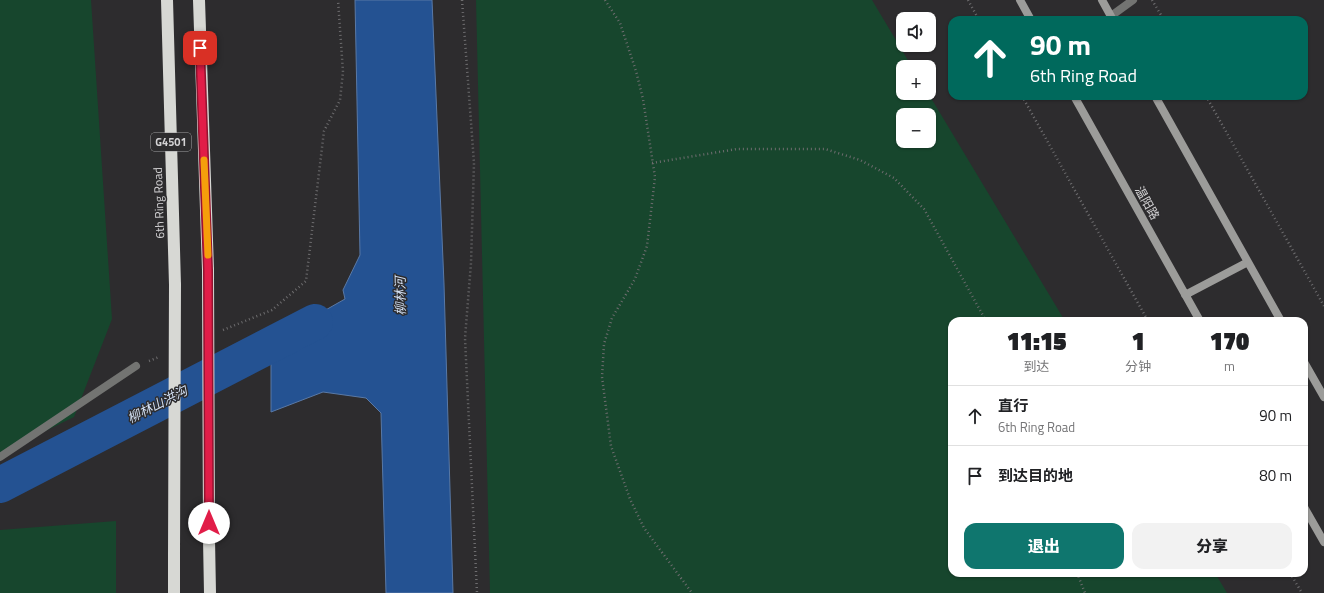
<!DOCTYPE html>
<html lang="zh">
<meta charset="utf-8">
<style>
:root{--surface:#fff;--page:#f2f2f2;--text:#202124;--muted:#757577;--line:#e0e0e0;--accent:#0f766e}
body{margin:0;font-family:"Titillium Web","Noto Sans SC",sans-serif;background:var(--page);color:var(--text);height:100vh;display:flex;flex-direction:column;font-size:15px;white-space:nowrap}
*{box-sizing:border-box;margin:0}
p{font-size:13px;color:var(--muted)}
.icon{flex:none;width:22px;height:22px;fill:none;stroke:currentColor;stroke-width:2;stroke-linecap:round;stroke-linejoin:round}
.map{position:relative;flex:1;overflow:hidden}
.sheet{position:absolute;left:948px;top:317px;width:360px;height:260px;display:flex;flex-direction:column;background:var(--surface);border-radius:12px;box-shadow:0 1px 3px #0004}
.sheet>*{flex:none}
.top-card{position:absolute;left:948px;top:16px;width:360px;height:84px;border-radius:12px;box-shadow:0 1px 3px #0004;background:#00695c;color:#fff;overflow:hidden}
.controls{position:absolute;left:896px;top:12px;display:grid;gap:8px}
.controls a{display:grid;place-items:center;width:40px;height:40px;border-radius:8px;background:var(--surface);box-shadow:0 1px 3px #0004;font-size:20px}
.pin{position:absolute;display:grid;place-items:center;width:34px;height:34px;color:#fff;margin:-17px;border-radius:8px;box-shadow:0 2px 6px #0006}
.me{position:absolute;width:44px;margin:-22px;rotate:0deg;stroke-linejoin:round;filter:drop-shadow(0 0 3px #0008)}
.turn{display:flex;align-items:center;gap:14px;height:84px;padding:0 16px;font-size:18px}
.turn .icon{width:52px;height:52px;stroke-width:2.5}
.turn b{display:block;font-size:28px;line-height:34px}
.eta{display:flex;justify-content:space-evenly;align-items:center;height:68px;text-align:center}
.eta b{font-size:24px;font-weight:800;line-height:28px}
.cta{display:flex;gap:8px;margin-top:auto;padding:8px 16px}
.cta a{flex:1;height:46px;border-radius:12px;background:var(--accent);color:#fff;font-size:16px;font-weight:800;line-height:46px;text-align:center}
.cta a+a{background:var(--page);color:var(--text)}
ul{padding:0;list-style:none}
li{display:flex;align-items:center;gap:12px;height:60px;padding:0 16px;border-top:1px solid var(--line)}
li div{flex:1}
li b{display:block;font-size:15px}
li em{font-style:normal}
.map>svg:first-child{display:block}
</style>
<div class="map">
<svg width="1324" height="593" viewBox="0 0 1324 593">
<rect width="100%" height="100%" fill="#2d2c2e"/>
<path fill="#17462d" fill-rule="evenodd" d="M0 0H91L112 319 74 417 0 453Z
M476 0H872L912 67H903V93H928L1065 321H952V573H1215L1227 593H490ZM903 115H929V141H903Z
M116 521V593H0V530Z"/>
<path fill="#245292" stroke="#5979a6" d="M355 0H432L444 284 453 593H386L381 413 366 398 323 392 271 412V341L345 299 343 290 360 255Z"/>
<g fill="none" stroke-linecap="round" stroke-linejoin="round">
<path stroke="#245292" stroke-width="36" d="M0 485 315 322"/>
<path stroke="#6e6d6f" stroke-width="2.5" stroke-dasharray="1 3" stroke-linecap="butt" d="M462 0 474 163 471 263 465 338 477 593
M605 0 620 23 636 71 643 99 655 177 647 246 635 279 612 318 604 344 602 377 611 446 630 499 644 528 692 593
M968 0 979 20
M1152 0 1164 20
M1022 96 1148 321
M1206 96 1324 306
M652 163 737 149H825L860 160 894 178 924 209 986 321
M223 330 272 310 306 281 324 131 340 100 343 72 338 0
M149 361 159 357
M1077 573 1085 593
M1290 573 1302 593"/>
<path stroke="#737472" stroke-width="8" d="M1111 16 1133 0
M0 457 136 366"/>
<path stroke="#9c9c9a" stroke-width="8" d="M1020 0 1031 20
M1102 0 1113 20
M1074 96 1200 321
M1155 96 1281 321
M1185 295 1248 262
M1304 362 1324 397
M1304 507 1324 542"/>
<path stroke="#d7d8d4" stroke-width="12" d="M167 0 175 285
M199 0 208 270
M209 539 210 593
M174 593V555"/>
<path stroke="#d7d8d4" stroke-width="12" d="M208 270 209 539
M174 555 175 285"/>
</g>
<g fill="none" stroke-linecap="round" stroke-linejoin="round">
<defs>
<path id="route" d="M200 48 208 270 209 523"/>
</defs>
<use href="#route" stroke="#92132f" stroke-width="10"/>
<use href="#route" stroke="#e11d48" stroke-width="7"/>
<path stroke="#f59e0b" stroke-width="7" d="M204 160 208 255"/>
</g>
<g text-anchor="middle" stroke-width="3" stroke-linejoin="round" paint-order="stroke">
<rect fill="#2d2c2e" stroke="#a2a1a3" stroke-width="1" x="151" y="133" width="40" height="18" rx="3"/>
<g font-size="11" font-weight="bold" fill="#d4d3d5">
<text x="171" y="146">G4501</text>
</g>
<g font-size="12" fill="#d4d3d5" stroke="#2d2c2e">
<text transform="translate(159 203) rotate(-92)" y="4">6th Ring Road</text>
<text transform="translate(1147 203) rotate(61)" y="4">温阳路</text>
</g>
<g font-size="13" font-style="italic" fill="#d2dff2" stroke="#2d2c2e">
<text transform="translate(400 296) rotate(-91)" y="5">柳林河</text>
<text transform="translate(157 404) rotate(-27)" y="5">柳林山洪沟</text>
</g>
</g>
</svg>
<div class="controls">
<a><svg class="icon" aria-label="sound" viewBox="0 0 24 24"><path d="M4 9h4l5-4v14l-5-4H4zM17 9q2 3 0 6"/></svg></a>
<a>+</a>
<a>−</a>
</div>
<div class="pin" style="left:200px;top:48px;background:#d93025"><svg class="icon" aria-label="arrive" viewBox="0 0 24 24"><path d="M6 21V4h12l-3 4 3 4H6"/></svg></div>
<svg class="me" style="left:209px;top:523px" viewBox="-20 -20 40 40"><circle r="19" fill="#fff"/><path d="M0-13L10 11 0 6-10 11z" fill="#e11d48"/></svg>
<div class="top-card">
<div class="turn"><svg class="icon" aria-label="ahead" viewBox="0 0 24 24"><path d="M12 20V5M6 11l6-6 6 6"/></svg><div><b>90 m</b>6th Ring Road</div></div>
</div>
<section class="sheet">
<div class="eta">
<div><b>11:15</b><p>到达</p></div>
<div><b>1</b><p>分钟</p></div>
<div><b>170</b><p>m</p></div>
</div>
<ul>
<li><svg class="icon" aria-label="ahead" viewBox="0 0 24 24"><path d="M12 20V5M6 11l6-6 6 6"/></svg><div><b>直行</b><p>6th Ring Road</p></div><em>90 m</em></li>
<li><svg class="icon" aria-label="arrive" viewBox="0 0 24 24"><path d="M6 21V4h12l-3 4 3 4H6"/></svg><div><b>到达目的地</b></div><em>80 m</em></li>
</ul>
<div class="cta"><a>退出</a><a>分享</a></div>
</section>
</div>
